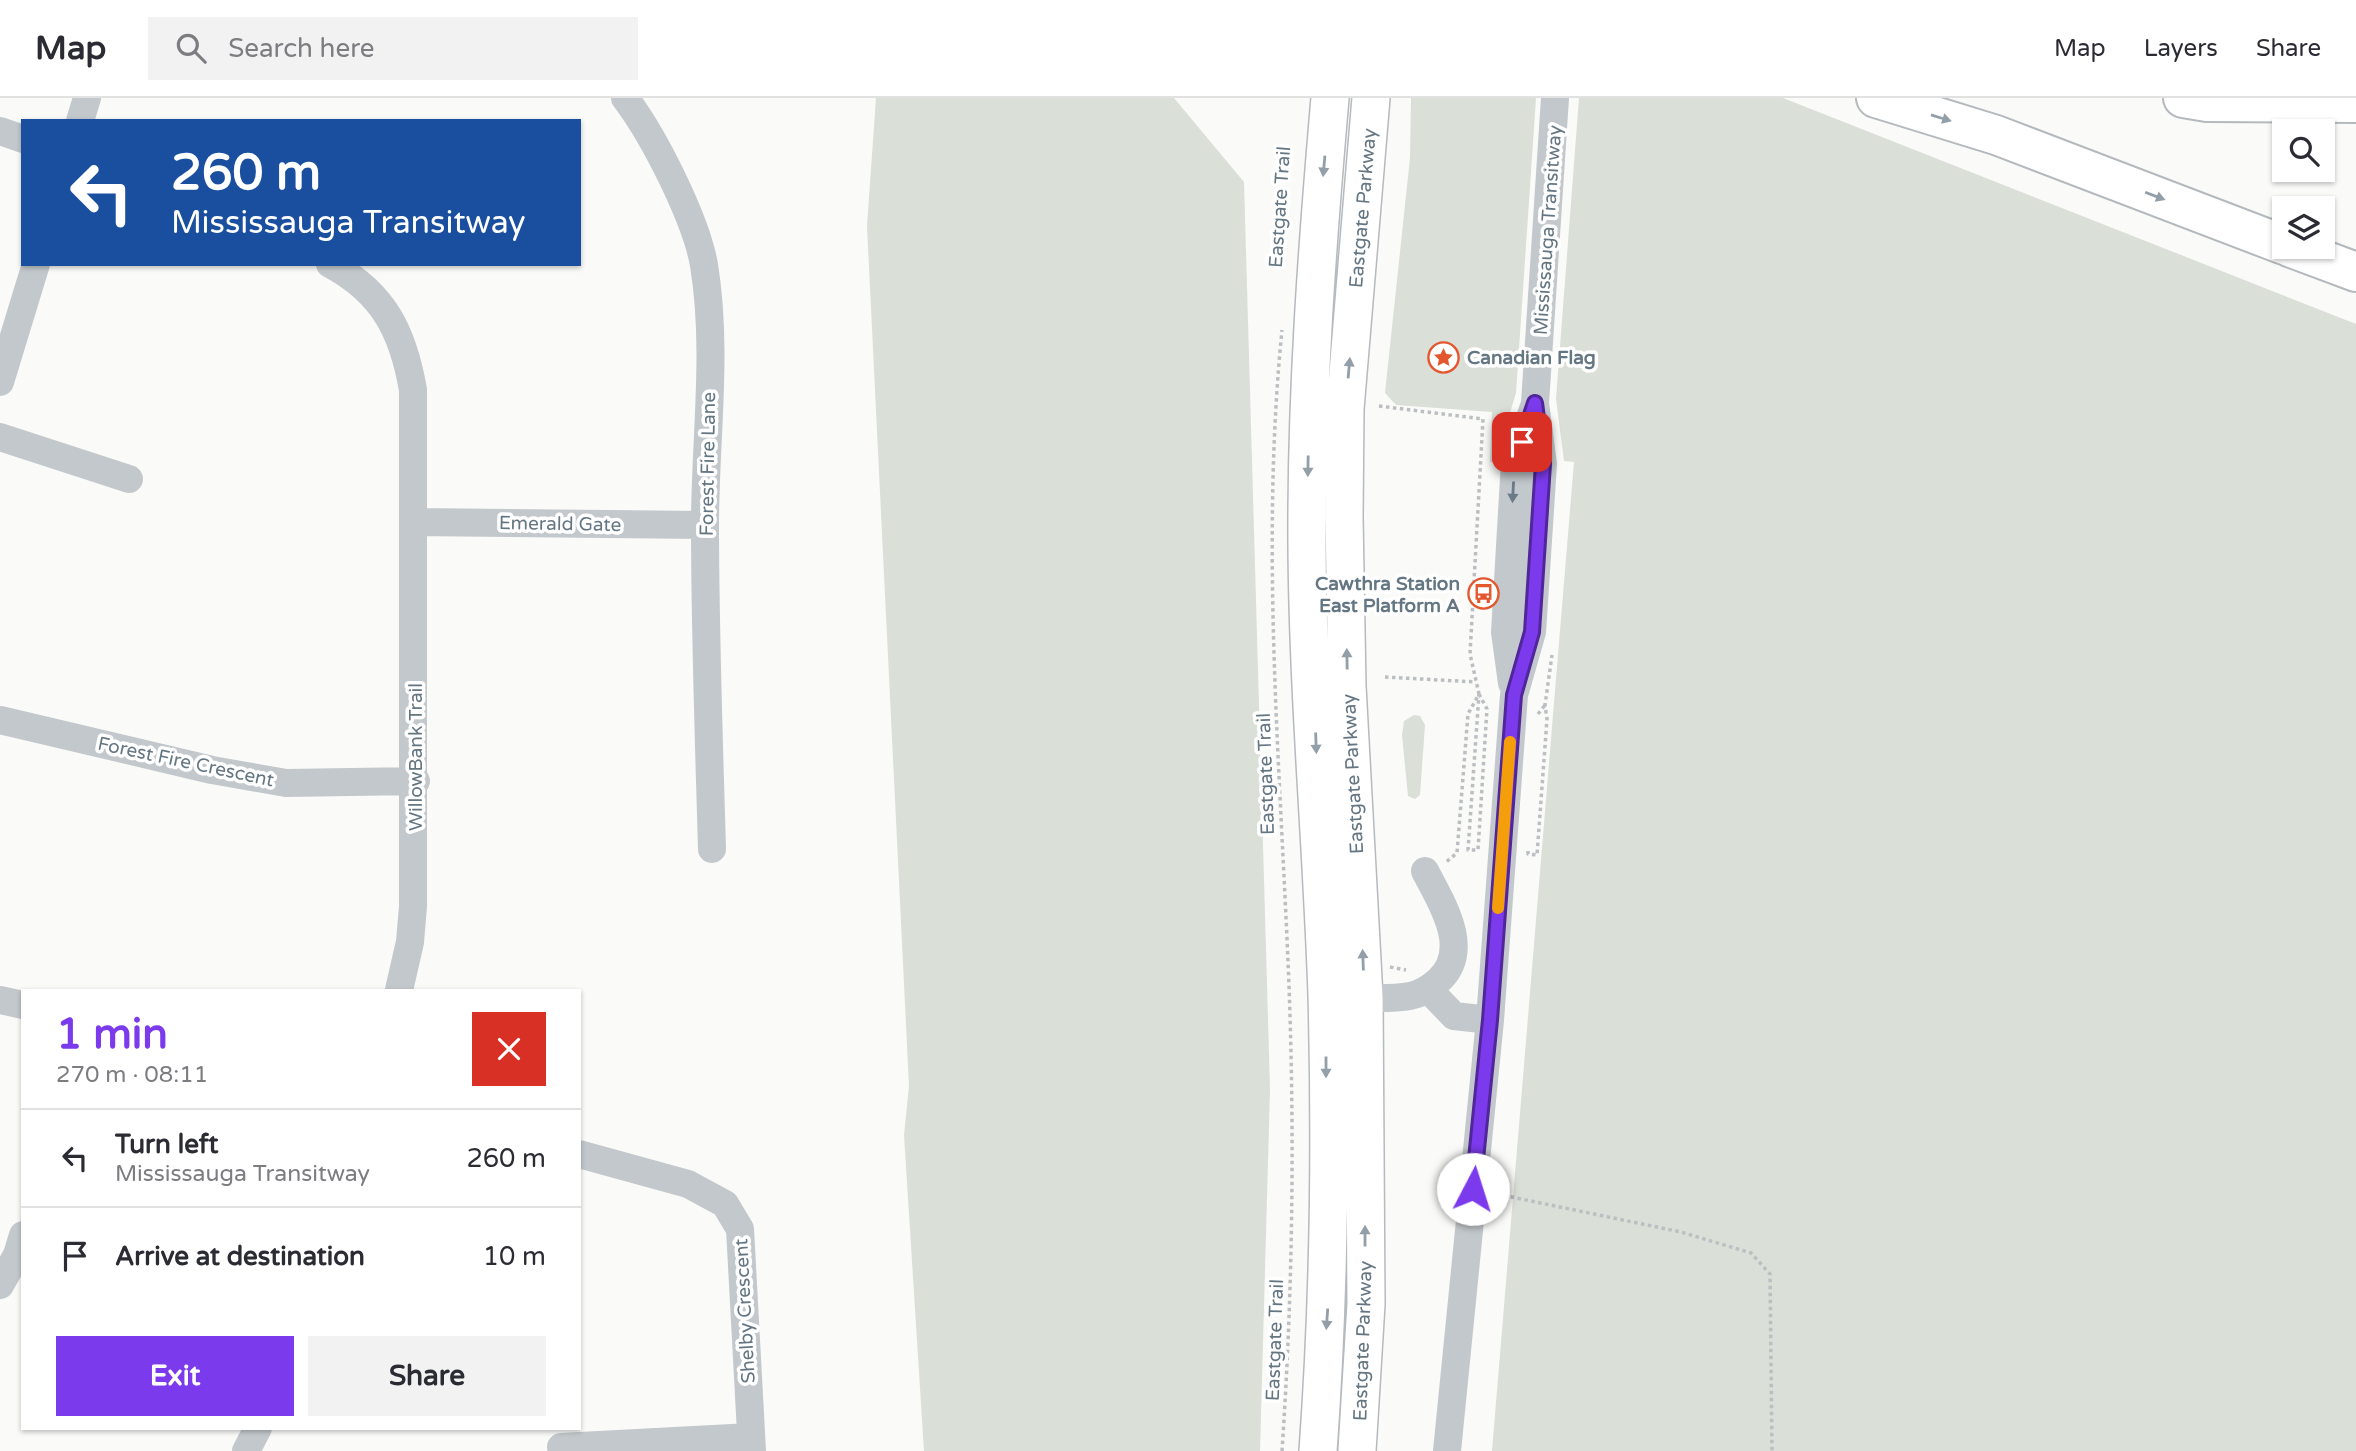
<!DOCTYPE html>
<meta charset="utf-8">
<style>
:root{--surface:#fff;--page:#f2f2f3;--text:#2b2b33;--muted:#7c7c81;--line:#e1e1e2;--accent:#7c3aed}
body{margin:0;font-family:"Varela Round",sans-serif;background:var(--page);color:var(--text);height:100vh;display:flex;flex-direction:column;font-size:26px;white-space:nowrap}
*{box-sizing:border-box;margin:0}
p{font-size:23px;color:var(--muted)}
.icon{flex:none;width:38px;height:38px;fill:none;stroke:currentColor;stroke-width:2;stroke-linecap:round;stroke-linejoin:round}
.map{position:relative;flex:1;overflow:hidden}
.side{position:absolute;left:21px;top:891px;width:560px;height:441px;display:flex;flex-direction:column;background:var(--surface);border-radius:0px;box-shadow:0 2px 5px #0004}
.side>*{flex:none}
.hud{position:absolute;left:21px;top:21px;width:560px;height:147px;border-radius:0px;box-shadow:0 2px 5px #0004;background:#1a4fa0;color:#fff;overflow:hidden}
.buttons{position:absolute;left:2272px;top:21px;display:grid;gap:14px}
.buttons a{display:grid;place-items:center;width:63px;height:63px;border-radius:0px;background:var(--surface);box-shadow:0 2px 5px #0004;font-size:35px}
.pin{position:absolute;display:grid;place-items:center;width:60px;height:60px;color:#fff;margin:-30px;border-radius:14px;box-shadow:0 4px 10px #0006}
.me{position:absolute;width:77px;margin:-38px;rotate:5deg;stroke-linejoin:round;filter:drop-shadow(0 0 5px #0008)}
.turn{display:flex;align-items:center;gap:24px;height:147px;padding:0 35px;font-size:32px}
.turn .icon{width:91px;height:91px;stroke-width:2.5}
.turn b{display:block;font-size:49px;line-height:60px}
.round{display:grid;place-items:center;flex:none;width:74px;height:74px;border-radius:0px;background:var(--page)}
.headline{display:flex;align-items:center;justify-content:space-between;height:119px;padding:0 35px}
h1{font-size:42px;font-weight:800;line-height:52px;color:var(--accent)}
.button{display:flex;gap:14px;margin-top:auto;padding:14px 35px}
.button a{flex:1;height:80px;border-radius:0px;background:var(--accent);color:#fff;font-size:28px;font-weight:800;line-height:80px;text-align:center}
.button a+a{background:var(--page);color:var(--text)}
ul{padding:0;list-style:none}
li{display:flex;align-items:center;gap:21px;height:98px;padding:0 35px;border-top:2px solid var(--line)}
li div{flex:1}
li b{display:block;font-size:26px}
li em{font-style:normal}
header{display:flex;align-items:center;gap:42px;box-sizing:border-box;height:98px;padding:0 35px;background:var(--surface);border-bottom:2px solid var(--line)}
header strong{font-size:33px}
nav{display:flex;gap:38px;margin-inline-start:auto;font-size:24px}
.search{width:490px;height:63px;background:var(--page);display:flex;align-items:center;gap:18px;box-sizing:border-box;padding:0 24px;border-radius:0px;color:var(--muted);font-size:26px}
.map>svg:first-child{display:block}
</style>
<header>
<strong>Map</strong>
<div class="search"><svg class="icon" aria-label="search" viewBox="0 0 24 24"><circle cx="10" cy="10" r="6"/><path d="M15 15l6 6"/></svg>Search here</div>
<nav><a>Map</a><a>Layers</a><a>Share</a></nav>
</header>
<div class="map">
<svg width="2356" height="1353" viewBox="0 0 2356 1353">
<rect width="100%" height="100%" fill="#fafaf8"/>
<path fill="#dadfd7" d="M876 0H1174L1244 84 1270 991 1260 1353H924L904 1037 909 988 867 128Z
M1411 0H1536L1516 295 1495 364H1490L1492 314 1396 307 1385 295 1410 60Z
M1579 0H1783L2356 226V1353H1492L1574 364 1564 363 1556 301Z
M1414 617 1420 618 1425 627 1420 697 1415 701 1408 698 1402 637 1404 623Z"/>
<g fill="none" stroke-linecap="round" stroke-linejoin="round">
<defs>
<path id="major" d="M1318 1353C1329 1202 1331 1049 1327 897 1322 748 1308 598 1307 448 1306 298 1317 150 1330 0
M1357 1353 1366 1206 1364 899 1347 588 1344 419 1345 311 1371 0"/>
<path id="highway" d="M1876 0 1996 37 2284 147
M2183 0 2207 4 2356 5
M2289 149 2356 174"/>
</defs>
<use href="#major" stroke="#b5babe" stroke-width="40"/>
<use href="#highway" stroke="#b4b9bd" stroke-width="42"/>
<path stroke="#bbbfc2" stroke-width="3.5" stroke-dasharray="3.5 3.5" stroke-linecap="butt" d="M1379 308 1483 321 1470 556 1479 596 1468 616 1457 755 1446 764
M1385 579 1476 584
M1479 596 1487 611 1478 752H1468Z
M1538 616 1545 607
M1528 753V756L1537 757 1547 621 1545 607 1552 557
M1390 869 1406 872
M1497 1096 1681 1134 1751 1155 1770 1176 1772 1353
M1282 1353C1293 1190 1295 1026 1288 863 1279 653 1261 441 1282 232"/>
<path stroke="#c3c8cc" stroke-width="28" d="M625 0C654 38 696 121 704 167 718 253 705 341 705 427 705 535 709 644 712 751
M80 23 87 0
M0 33 23 41
M330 166C384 195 403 234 413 292V808L410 844 399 892
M0 284 36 166
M0 339 129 381
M415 424 705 427
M1512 585 1505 534 1515 363 1533 311
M0 622 212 672 286 685 416 683
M1428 891 1454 918 1490 922
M1344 900C1365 899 1388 902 1410 898 1421 896 1430 890 1438 883 1473 852 1441 804 1425 773
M0 902 23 907
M579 1056 688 1086 725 1106 740 1131 752 1353
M0 1187 17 1157 23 1137
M561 1349 751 1339
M246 1353 258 1330
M1447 1353 1490 922 1514 597 1532 534 1543 366 1535 305 1555 0"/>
<use href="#major" stroke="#fff" stroke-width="37"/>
<use href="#highway" stroke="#fff" stroke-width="38"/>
</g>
<defs><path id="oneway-solid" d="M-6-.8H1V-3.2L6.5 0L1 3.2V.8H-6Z" transform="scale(1.75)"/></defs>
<g fill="#939fa8">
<use href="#oneway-solid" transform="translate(1941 20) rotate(17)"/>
<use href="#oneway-solid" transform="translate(1324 68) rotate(95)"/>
<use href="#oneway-solid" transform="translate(2155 98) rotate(21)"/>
<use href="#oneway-solid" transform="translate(1349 270) rotate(-85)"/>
<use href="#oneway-solid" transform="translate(1308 368) rotate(91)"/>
<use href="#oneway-solid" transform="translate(1347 561) rotate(-91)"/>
<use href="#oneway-solid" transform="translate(1316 645) rotate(88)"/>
<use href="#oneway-solid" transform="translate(1363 862) rotate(-92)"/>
<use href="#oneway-solid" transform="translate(1326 969) rotate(90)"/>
<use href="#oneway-solid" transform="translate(1365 1138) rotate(-90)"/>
<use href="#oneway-solid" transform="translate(1327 1221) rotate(94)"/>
</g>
<use fill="#6a7a87" href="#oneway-solid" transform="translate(1513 394) rotate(93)"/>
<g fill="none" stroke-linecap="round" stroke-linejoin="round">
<defs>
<path id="route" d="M1473 1091 1490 922 1514 597 1532 534 1543 366 1535 305 1522 344"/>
</defs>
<use href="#route" stroke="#51269a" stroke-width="18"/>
<use href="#route" stroke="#7c3aed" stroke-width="12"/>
<path stroke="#f59e0b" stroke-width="12" d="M1498 810 1510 644"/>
</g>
<defs>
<symbol id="sight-ring" viewBox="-11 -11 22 22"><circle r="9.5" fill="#fff" stroke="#e4572e" stroke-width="1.5"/><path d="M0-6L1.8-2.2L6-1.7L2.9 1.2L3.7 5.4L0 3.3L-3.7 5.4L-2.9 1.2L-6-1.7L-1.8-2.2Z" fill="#e4572e"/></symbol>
<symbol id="bus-ring" viewBox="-11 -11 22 22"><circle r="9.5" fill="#fff" stroke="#e4572e" stroke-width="1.5"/><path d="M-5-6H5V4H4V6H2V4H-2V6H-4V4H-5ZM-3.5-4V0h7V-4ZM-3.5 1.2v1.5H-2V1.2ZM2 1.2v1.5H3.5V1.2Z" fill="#e4572e"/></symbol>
</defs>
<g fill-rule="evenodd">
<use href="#sight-ring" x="1426" y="242" width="35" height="35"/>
<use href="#bus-ring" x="1466" y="478" width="35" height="35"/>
</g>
<g text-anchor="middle" stroke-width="7" stroke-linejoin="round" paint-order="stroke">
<g font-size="19" fill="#657683" stroke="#fff">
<text transform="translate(1279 109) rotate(-86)" y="7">Eastgate Trail</text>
<text transform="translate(1362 110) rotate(-85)" y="7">Eastgate Parkway</text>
<text transform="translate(1547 132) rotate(-86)" y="7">Mississauga Transitway</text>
<text transform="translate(707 366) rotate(-89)" y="7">Forest Fire Lane</text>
<text transform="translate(560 425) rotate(1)" y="7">Emerald Gate</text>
<text transform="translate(415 659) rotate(-90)" y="7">WillowBank Trail</text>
<text transform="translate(186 663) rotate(12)" y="7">Forest Fire Crescent</text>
<text transform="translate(1265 676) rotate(-92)" y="7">Eastgate Trail</text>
<text transform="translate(1352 676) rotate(-93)" y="7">Eastgate Parkway</text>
<text transform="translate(744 1213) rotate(-93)" y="7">Shelby Crescent</text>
<text transform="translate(1274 1242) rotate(-88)" y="7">Eastgate Trail</text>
<text transform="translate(1362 1243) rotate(-88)" y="7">Eastgate Parkway</text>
</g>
<g font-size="19" font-weight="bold" fill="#657683" stroke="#fff" text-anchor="start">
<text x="1467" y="266">Canadian Flag</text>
<text x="1460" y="492" text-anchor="end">Cawthra Station<tspan x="1460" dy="22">East Platform A</tspan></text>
</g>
</g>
</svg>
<div class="buttons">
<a><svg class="icon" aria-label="search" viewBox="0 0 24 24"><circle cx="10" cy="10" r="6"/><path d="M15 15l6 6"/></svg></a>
<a><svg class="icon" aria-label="layers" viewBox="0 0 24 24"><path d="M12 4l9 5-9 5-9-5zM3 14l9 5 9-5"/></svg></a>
</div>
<div class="pin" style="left:1522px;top:344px;background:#d93025"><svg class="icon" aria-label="arrive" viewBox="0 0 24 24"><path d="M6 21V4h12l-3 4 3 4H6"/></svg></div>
<svg class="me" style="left:1473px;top:1091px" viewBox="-20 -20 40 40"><circle r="19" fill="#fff"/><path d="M0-13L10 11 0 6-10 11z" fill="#7c3aed"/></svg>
<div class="hud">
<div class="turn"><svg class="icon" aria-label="left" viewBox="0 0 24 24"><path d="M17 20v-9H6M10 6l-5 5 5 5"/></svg><div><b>260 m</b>Mississauga Transitway</div></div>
</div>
<section class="side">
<div class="headline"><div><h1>1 min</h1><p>270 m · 08:11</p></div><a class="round" style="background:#d93025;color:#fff"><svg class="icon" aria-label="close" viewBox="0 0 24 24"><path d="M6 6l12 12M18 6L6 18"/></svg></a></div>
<ul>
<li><svg class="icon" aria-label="left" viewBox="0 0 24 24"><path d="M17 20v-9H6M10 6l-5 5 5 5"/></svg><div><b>Turn left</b><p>Mississauga Transitway</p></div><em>260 m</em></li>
<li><svg class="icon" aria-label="arrive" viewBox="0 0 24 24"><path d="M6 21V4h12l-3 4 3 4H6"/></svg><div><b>Arrive at destination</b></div><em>10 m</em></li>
</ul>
<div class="button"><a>Exit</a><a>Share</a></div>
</section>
</div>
